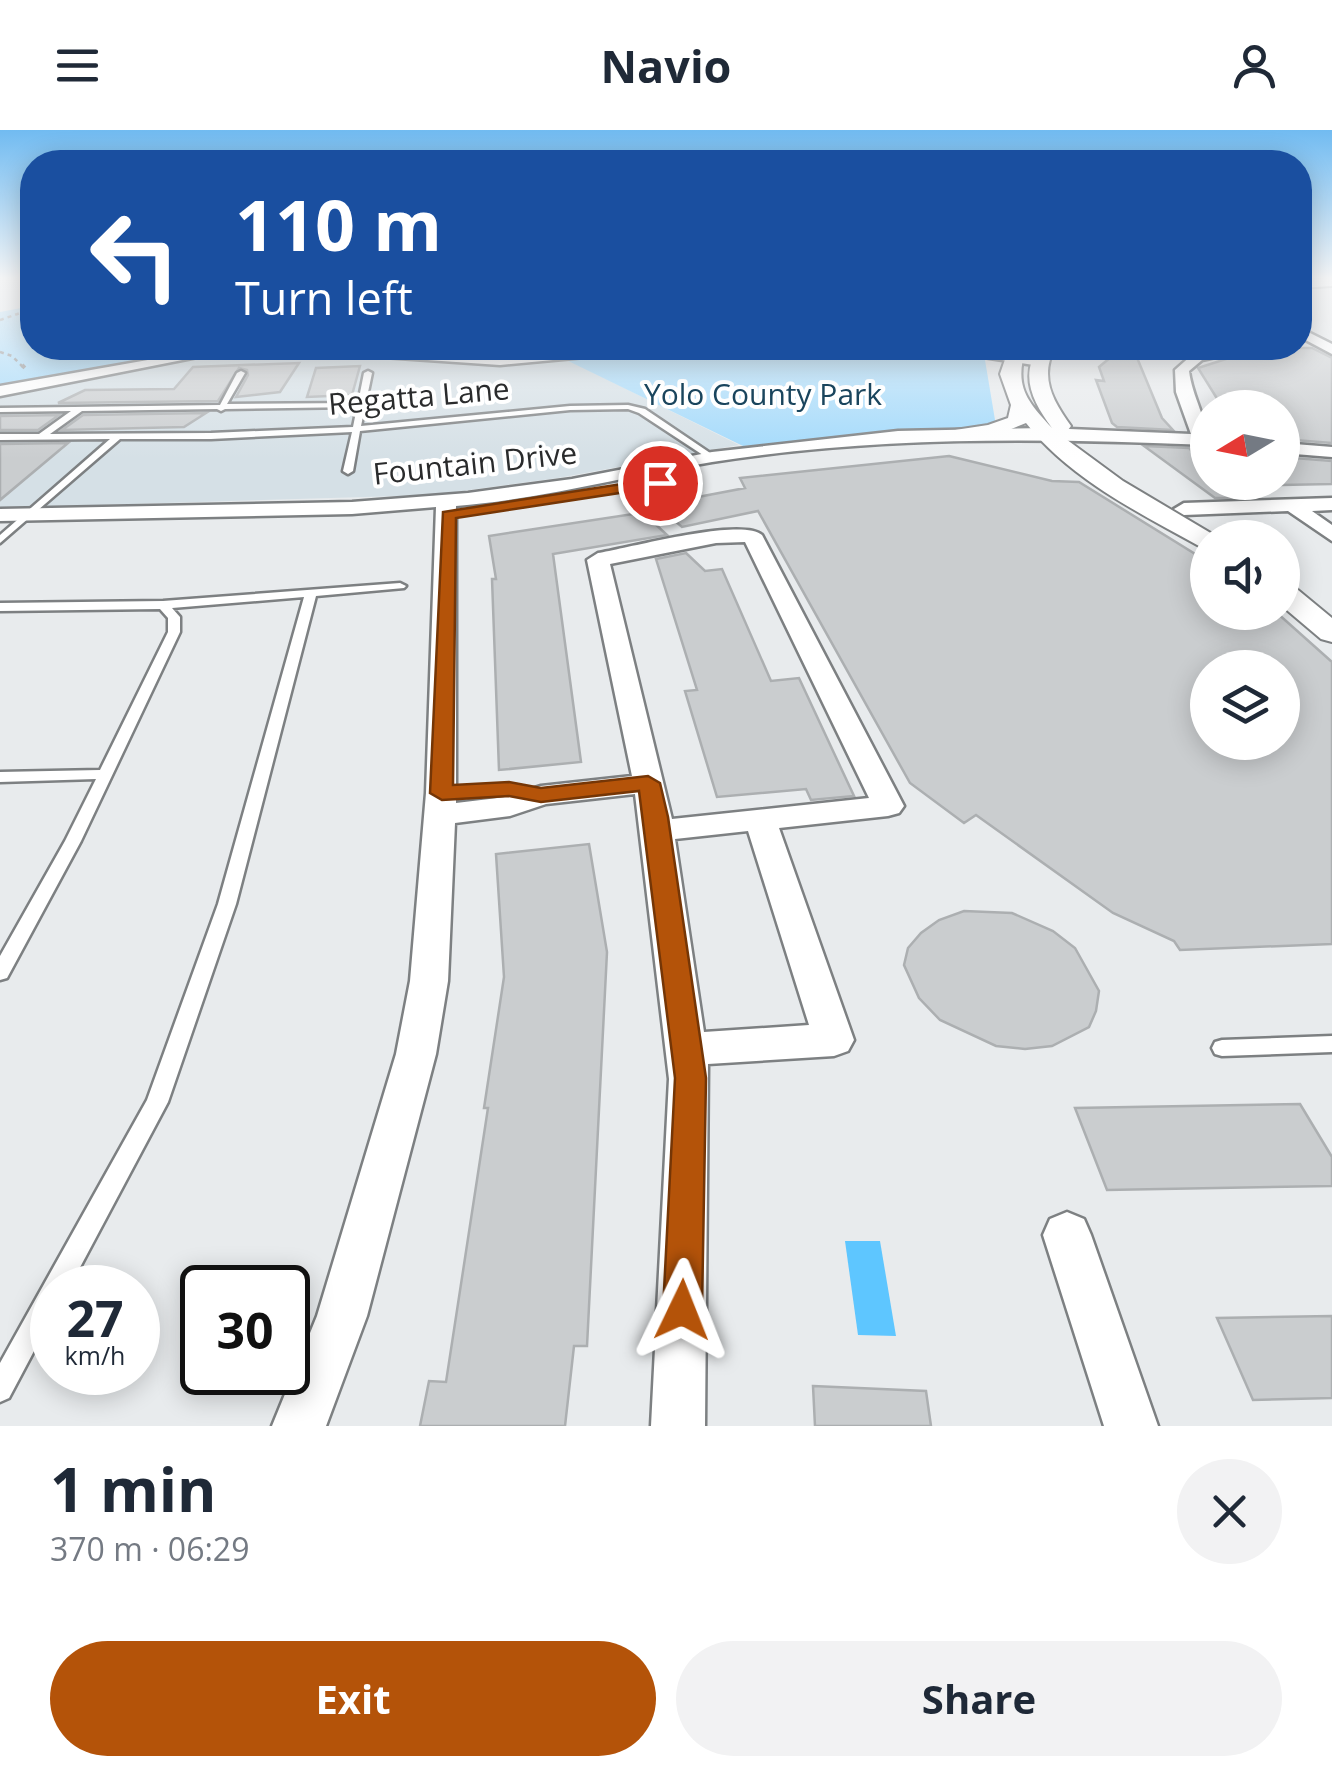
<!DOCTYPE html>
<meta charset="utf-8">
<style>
:root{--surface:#fff;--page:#f2f2f3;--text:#1f2937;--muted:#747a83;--accent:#b45309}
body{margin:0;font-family:"Open Sans",sans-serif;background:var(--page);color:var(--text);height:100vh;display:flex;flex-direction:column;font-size:38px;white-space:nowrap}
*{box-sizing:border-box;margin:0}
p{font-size:32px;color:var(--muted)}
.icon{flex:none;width:55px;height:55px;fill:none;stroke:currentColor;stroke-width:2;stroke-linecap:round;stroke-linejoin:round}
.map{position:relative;height:1296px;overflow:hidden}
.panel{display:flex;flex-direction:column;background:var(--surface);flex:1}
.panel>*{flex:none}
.banner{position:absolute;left:20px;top:20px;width:1292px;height:210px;border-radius:40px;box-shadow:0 5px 25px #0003;background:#1a4fa0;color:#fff;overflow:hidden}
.needle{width:65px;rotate:260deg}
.tools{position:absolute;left:1190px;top:260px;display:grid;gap:20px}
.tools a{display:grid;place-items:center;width:110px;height:110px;border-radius:50%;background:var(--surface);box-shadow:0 5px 25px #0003;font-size:50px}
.speed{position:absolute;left:30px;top:1135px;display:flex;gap:20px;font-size:50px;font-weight:700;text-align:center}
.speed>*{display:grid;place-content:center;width:130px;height:130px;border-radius:50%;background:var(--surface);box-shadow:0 5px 25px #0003;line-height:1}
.speed small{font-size:25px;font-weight:400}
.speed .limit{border:5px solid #111;border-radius:15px;background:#fff;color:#111}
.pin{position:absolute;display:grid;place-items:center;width:85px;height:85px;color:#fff;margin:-42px;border:5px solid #fff;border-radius:50%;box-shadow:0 2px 10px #0007}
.me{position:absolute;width:110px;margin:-55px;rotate:2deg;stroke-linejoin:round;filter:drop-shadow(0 0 8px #0008)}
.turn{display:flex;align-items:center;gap:35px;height:210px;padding:0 50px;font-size:45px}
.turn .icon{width:130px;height:130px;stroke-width:2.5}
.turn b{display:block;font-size:70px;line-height:85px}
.round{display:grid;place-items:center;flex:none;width:105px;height:105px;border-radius:52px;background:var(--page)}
.headline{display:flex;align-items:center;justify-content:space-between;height:170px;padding:0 50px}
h1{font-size:60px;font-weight:700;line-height:75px}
.primary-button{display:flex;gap:20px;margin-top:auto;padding:20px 50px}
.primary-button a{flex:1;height:115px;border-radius:60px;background:var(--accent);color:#fff;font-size:40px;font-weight:700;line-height:115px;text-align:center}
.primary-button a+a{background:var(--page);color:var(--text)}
header{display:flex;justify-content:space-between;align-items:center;height:130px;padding:0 50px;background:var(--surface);font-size:45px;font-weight:700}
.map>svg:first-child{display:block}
</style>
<header><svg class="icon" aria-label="menu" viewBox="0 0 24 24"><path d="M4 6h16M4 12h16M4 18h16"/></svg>Navio<svg class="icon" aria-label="person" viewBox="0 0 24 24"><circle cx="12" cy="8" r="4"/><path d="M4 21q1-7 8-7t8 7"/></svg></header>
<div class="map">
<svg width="1332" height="1296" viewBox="0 0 1332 1296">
<rect width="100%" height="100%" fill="#e8ebed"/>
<path fill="#d5e0e6" d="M335 222 440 231 566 229 739 315 558 348 433 365 0 378V264L213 224Z"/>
<path fill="#a2dafc" d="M32 176V218H222L0 257V182Z
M372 218H993L985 230 996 296 743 316 558 226H457Z"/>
<path fill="#5ec6ff" d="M845 1111H880L896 1206 858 1205Z"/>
<path fill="#cacdcf" stroke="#acafb1" stroke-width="2.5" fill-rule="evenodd" d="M1122 218H1133L1162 288 1173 300 1117 297 1112 293 1096 250 1104 251 1099 237Z
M1260 218H1312L1332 228V313L1282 309V278L1221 275 1198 238Z
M299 233 280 262 236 267 248 245 247 240 239 238 218 271 58 273 85 260 174 259 193 237Z
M360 236 352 265 307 267 316 238Z
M206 283 184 297 62 300 83 285Z
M59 285 38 300H0V286Z
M68 313 0 370V314Z
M1144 316 1189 318 1208 340V352H1218L1231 368H1215Z
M949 326 1052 351 1079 352 1208 432V482H1276L1332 532V814L1180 820 1174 811 1113 783 976 685 964 693 910 653 758 381 682 397 656 375 745 358 740 348ZM1208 538H1282V612H1208Z
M1282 327 1332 331V354L1282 355Z
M639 379 667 405 553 424 581 632 499 640 492 449H496L489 406 640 383Z
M686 423 705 441 722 439 771 551 799 548 854 666 811 670 806 659 717 667 685 561 697 560 656 429Z
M589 714 607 822 587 1216H574L565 1296H420L429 1251 446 1252 488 978H484L504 847 496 724Z
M964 781 1012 783 1053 801 1075 818 1099 861 1096 881 1089 897 1052 916 1025 919 996 916 940 890 919 868 904 835 908 818 921 803 939 790Z
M1300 974 1332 1027V1056L1107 1060 1075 978Z
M1332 1186V1268L1253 1270 1217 1188Z
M813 1256 926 1261 931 1296H815Z"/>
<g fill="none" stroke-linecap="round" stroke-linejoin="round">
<defs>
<path id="service" d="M241 241 245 243 227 274 358 273 364 243 368 241 372 243 361 296 570 276 628 275 645 279 716 327 709 329 639 283 628 279 570 280 360 301 353 341 348 344 343 341 352 302 211 309H120L0 413V405L110 309 0 310V304H39L71 281 0 282V278L220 275 237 243ZM357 277 353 297 211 303 50 304 82 281 217 279 221 281 225 279Z
M400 453 406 456 404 458 316 466 236 774 168 972 69 1158H52V1187L9 1268 0 1272V1233L147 970 218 774 304 467 172 478 180 487V502L81 711 7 848 0 850V826L65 711 96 649 0 652V642L100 640 168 502V488L160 479 0 481V473L163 471Z
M1332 906V922L1222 926 1215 924 1212 918 1215 912 1222 910Z"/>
<path id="minor" d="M1300 198 1332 214V224L1300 207Z
M216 218H243L0 266V256Z
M304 218 500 227 599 218H645L638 222 500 235 311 222Z
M926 218H961L1040 228 1047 232 1040 236Z
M1228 218H1256L1202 230 1189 241C1192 267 1208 290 1208 315 1041 308 877 306 712 332 626 346 543 369 456 376V673L506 667 541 656 632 646 587 430 598 423C629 418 742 387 762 405L904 676 899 683 888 686 779 698 854 910 848 921 834 926 708 934 705 1296H651L669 949 635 664 546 674 510 686 455 693 448 851 436 924 367 1186 326 1296H272L317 1186 396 924 410 851 426 663 436 377 352 384 0 391V379L352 372 468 363 572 349 712 322 898 301 1045 298 1191 304 1176 262 1175 240 1193 224ZM745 412 869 668 672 689 610 434 716 413ZM748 701 809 895 704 902 675 709Z
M1282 313 1332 317V327L1282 323Z
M1332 368V380L1312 381 1332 395V411L1288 381 1184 385 1174 379 1184 373Z
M1067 1082 1084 1089 1091 1105 1158 1296H1104L1043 1105 1050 1089Z"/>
<path id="tertiary" d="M1332 148V156L1300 158V150Z
M1009 218H1026C1014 256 1026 270 1052 298 1033 273 1019 245 1039 218H1055C1039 247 1053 271 1071 296L1068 300 1055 301 1123 351 1219 408H1208V418L1199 416C1139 383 1069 348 1026 293L992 307 955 308 951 304 955 300 988 295 1008 288 1011 275 1000 244Z
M1282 453 1292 455 1332 488V512L1321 509 1282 476Z"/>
</defs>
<use href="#service" stroke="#7d8082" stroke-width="5"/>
<use href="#minor" stroke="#7d8082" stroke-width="5"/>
<use href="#tertiary" stroke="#7d8082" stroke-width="4"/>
<path stroke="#8b8d8f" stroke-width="2.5" stroke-dasharray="4 4" stroke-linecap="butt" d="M0 190 32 179
M0 222 12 226 24 238"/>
<path stroke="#8b8d8f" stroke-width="4" stroke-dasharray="4 4" stroke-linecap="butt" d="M22 235 26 239"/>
<use href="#service" fill="#fff" fill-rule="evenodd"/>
<use href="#minor" fill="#fff" fill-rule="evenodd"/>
<use href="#tertiary" fill="#fff" fill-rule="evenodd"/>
</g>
<linearGradient id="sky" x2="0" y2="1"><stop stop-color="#71bbf1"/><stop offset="0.45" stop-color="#f5f6f7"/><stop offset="1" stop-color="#f5f6f7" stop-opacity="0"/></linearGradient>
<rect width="1332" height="329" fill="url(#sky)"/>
<path fill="#b45309" stroke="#753606" stroke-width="2.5" d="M660 348 667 353 665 356 456 388 453 655 509 652 541 658 648 646 660 653 668 687 706 948 702 1180 696 1194 682 1199 669 1194 663 1180 675 948 639 661 541 672 509 666 442 670 430 663 443 382Z"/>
<g text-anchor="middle" stroke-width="8" stroke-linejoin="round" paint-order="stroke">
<g font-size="30" fill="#1a455d" stroke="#fff">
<text x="763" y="275">Yolo County Park</text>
</g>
<g font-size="30" fill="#2a2b2c" stroke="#fff">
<text transform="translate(419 267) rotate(-5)" y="10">Regatta Lane</text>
<text transform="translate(475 334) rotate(-6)" y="10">Fountain Drive</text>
</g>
</g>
</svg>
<div class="tools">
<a><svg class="needle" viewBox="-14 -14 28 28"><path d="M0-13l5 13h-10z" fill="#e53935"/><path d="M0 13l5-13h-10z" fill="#747a83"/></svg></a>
<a><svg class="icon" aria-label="sound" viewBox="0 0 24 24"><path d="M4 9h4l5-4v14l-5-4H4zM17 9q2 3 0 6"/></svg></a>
<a><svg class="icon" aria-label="layers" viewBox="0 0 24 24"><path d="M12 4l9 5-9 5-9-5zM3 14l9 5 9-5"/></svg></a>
</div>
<div class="speed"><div>27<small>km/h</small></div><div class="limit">30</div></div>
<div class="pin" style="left:660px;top:353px;background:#d93025"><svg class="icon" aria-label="arrive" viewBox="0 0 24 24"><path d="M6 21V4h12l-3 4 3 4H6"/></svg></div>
<svg class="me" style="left:682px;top:1180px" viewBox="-20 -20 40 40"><path d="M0-17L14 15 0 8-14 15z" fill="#b45309" stroke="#fff" stroke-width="4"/></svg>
<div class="banner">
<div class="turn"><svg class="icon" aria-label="left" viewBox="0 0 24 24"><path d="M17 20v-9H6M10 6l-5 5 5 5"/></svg><div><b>110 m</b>Turn left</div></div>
</div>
</div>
<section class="panel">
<div class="headline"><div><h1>1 min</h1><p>370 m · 06:29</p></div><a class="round"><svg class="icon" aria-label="close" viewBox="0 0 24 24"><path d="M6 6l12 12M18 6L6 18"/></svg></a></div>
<div class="primary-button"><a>Exit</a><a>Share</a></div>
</section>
